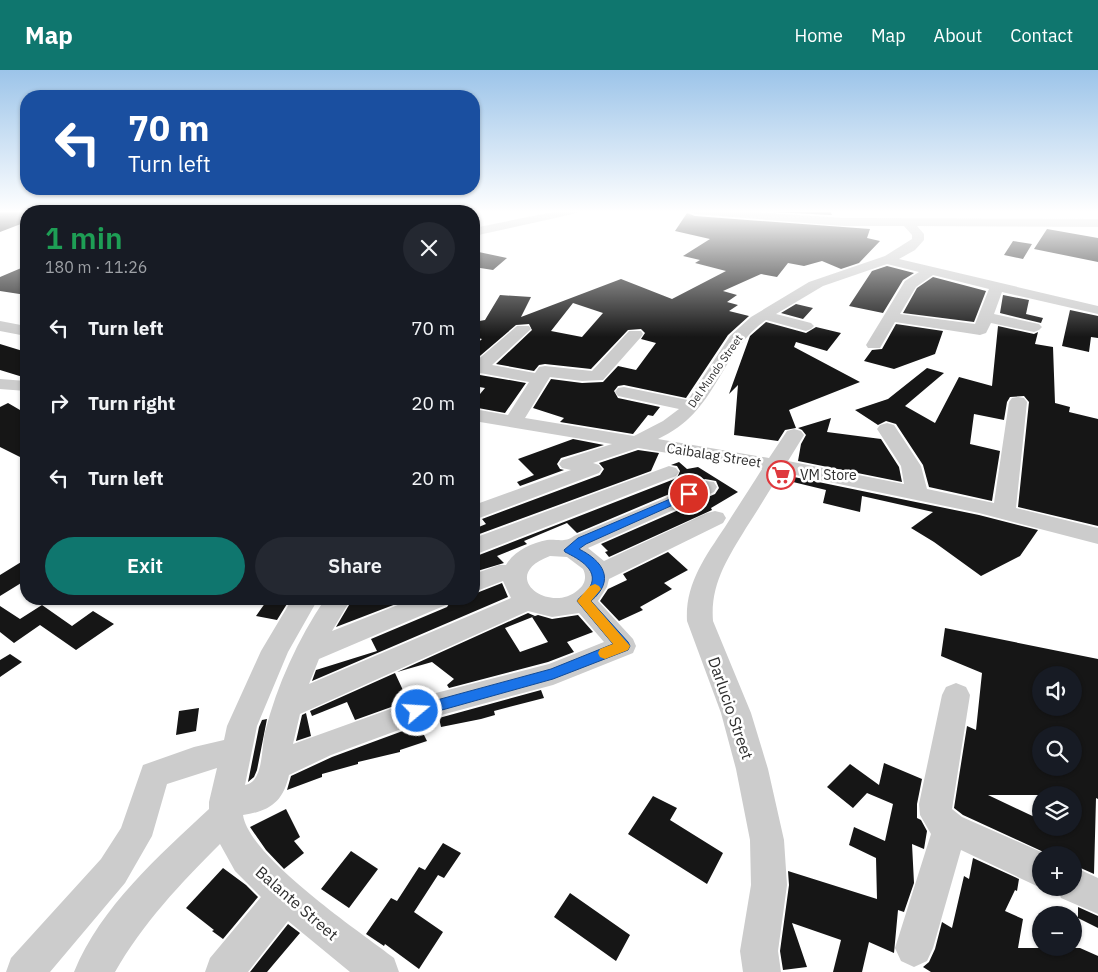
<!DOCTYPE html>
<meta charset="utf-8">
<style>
:root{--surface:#171b24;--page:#242831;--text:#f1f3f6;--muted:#9ea1a6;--accent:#0f766e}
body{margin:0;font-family:"IBM Plex Sans",sans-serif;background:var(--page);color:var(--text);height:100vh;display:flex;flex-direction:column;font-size:19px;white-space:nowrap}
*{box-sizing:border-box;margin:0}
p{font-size:16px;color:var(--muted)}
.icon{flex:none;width:28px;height:28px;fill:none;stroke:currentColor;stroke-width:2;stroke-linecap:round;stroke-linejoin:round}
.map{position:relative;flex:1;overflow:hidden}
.sheet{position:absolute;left:20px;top:135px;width:460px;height:400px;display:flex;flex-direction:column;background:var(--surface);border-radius:20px;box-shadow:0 1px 4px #0004}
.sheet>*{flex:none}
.top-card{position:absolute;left:20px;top:20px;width:460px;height:105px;border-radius:20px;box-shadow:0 1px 4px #0004;background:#1a4fa0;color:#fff;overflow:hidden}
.buttons{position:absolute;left:1032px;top:596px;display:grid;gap:10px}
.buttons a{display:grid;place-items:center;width:50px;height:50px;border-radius:50%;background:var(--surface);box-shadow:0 1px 4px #0004;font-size:25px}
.pin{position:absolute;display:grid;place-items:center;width:42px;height:42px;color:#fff;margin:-21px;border:2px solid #fff;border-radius:50%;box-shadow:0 1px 5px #0007}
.me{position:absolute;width:55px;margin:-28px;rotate:72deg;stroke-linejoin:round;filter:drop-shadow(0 0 4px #0008)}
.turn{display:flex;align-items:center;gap:18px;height:105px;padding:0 25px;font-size:22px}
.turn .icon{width:65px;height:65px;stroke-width:2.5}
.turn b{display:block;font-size:35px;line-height:42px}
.round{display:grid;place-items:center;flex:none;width:52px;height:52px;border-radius:26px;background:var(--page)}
.headline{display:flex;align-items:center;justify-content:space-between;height:85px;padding:0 25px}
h1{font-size:30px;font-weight:600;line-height:38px;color:#1e9e55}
.primary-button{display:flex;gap:10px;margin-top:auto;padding:10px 25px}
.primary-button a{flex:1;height:58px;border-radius:30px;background:var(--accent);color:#fff;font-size:20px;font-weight:600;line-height:58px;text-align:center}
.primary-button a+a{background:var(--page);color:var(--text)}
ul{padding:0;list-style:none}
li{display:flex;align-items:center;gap:15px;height:75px;padding:0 25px}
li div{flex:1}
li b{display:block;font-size:19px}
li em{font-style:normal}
header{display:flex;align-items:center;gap:30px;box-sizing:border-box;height:70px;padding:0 25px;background:var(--accent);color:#fff}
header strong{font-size:24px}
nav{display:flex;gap:28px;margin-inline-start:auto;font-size:18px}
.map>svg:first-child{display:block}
</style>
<header>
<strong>Map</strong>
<nav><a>Home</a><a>Map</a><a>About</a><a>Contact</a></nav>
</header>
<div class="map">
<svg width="1098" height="902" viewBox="0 0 1098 902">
<rect width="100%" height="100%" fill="#fff"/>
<path fill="#161616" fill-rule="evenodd" d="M0 141H52H26V152L0 162Z
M774 141H830L832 145 774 142Z
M687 143 695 146 870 159 867 168 880 171 859 193 841 199 822 191 804 196 788 193 777 207 761 204 723 221 737 225 727 232 738 235 729 241 749 246 728 265 686 328 624 315 618 316 614 321 618 328 660 337 653 346 648 345 633 364 560 352 564 348 533 338 551 309 582 313 603 312 618 296 636 300 656 273 641 269 645 263 641 259 628 260 591 299 545 294 539 295 534 301 496 294 532 260 529 254 516 255 474 291V276L482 269 474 267V252L485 250 500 225 531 227 521 247 621 209 672 229 726 201 695 193 700 190 683 186 710 169 675 161ZM573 233 603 243 582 267 551 261Z
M1047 159 1098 168V192L1034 179Z
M1013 171 1032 174 1023 189 1004 185Z
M474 181 507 188 493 200 474 197Z
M26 196V225L0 221V207Z
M887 196 914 203 903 210 883 243 849 236 872 201Z
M933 207 986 221 974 252 903 243 917 218Z
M1003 225 1029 230 1026 244 1043 248 1041 253 1000 243Z
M796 234 813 238 803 249 781 243Z
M1070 240 1098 246V268L1091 267 1089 282 1062 276Z
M766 252 806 263 816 257 841 263 827 281 796 272 794 277 860 312 789 340 796 358 785 360 778 371 734 365 738 315 729 324 750 266Z
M896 254 943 261 935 284 894 299 864 291 872 280 882 279Z
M998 256 1034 264 1038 262 1035 274 1053 277 1055 333 1070 337 1069 342 1098 349V456L1018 437 1029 332 1024 326 1010 327 1007 332 1004 350 974 344 970 374 1000 381 992 431 929 417 923 395 896 354 886 351 878 355 855 340 888 329 927 298 944 303 905 336 935 353 959 307 992 316Z
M0 274 26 282V308L0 300Z
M479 305H480L526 313 505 343 478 338 474 337 479 331 475 330 485 318 474 316V309Z
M8 333 20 340 26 337V390L0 377V337Z
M831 348 827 362 881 369 899 397 902 412 798 391 801 374 806 365 802 360 798 358Z
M573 369 604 375 561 388 557 394 560 399 564 400 520 416 517 412 534 405 518 389Z
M638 380 659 383 651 401 474 466V459L486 454 482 449 600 405 604 399 599 393Z
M679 392 687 399 698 397 738 422 711 438 712 440 609 487 605 482 608 481 601 474 715 424 719 418 716 411 705 409 577 463 567 453 524 471 527 474 497 486 504 493 474 502V487L677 408 680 401 677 396 671 395Z
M794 407 979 445 1038 460 1020 486 981 506 934 472 911 458 933 442 862 426 860 442 823 433 826 420 793 412Z
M668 482 688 500 664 513 672 519 640 537 643 540 619 551 600 531 608 519 627 510 623 504Z
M26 489V510L0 526V505Z
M502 513 508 527 312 611 316 600 377 581 371 569 447 537 451 531 456 529H474V524Z
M268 529H290L277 550 256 546Z
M355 529H409L336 557 352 530Z
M42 535 72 556 93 541 114 554 76 580 40 555 14 573 0 562V536L20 549Z
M528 543 535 546 505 558 520 582 548 572 532 547 538 545 552 549 578 545 593 562 567 572 574 582 548 592 449 618 447 615 454 609 432 592 397 602Z
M945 558 1098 589V729L1096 728 1094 804 1074 795V785H1050L963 745 954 738 967 656 976 660 982 603 941 586ZM1041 605H1074V638H1041ZM1041 665H1074V698H1041ZM988 725H1074V758H1041V750Z
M10 584 22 592 0 607V590Z
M395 603 408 631 355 650 347 632 312 646 310 641Z
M541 620 544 628 494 641 495 645 481 649 441 657 439 648Z
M199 638 196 661 176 665 179 641Z
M306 643 311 666 296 671 302 645Z
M267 649 257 700 254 707 248 712 259 657 262 650Z
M419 655 427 671 400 680V682L358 692V694L322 704V707L287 720 291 706 332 687Z
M884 693 922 709 917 734V748L921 750 927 761 924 779 912 774 914 813 904 842 898 840 894 883 869 872 862 902H833L841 870 792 853 807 897 783 900 780 881 789 815 788 801 877 829 876 788 849 775 854 757 885 771 893 734 867 723 853 738 827 717 850 694 879 715Z
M653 726 677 738 670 750 723 783 707 814 628 764Z
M286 739 300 767 294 771 304 783 284 799 266 780 250 757Z
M443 773 461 783 444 808 438 805 414 842 443 862 419 899 385 874 384 876 366 864 391 828 397 831 419 797 425 800Z
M351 781 378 799 349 838 321 819Z
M973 788 1019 809 1017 821 1015 820 1005 841 1023 849 1018 878H1080L1098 886V902H931L923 897 929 892 935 879 942 852 952 858 964 806 969 809Z
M223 798 246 815 258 827 223 869 212 861 214 860 186 838Z
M570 823 630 865 616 891 554 847Z
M1078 837 1098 846V858L1078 848Z
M288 854 300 863 267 902H250Z"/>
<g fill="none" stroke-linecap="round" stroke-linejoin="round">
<path fill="#ccc" fill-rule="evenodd" d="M558 141H579L573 144 474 166V158Z
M690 141H738L843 148 1098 149V157L917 156 924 164V170L915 180 899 189 1098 236V244L1002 222 994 244 1039 254 1042 257 1039 260 1034 262 991 253 986 263 980 265 895 252 880 278H868L866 275 905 211 919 202 887 194 823 216 776 244 811 253 814 256 811 259 806 261 766 250C717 285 719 341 658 369L769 388 787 361 794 359 801 361 804 365 788 391 904 414 901 396 877 359 880 355 887 353 894 355 921 396 927 419 994 433 1009 332 1012 328 1018 327 1024 328 1027 332 1016 438 1098 458V474L979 443 781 402C769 421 758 440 746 458 728 488 710 514 713 551L751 643 768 699 784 770 787 815 778 881 781 902H743L740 881 751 815 750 770 736 699 721 643 687 551C685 514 705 487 725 457 737 438 750 418 762 399L638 378 593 393 599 395 602 399 599 403 474 450V435L571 400 562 398 559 394 562 390 612 374 474 351V339L508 345 529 312 480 303 474 298 475 292 517 256H529L531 259 492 295 535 303 539 297 545 296 592 301 629 261H641L643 264 641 267 603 310 582 311 550 307 525 348 634 366 663 351 679 339 618 326 615 322 618 318 624 317 688 330 730 266 751 247 809 212 885 186 912 169V165L904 156H843L695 144ZM933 205 989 219 975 254 900 244 916 217Z
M0 251 26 256V266L0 261Z
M0 309 26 311V321L0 319Z
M669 396 676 398 679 402 676 406 474 485V468Z
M706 411 714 412 717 417 714 422 588 478 604 491 707 443 715 441 723 443 726 448 723 453 609 509 607 517 598 531 633 569 636 576 633 583 553 615 434 647 331 685 289 705C283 732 270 741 243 745 249 787 359 861 394 888L399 902H350L288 851 248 902H205L210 888 261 827 235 801 220 774C180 814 143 853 115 902H74C101 836 159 786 209 739V732L217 698 167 714 152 766 125 813 50 902H6L11 888 101 789 121 758 143 695 194 677 224 670 227 656 261 581 292 529H318L288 582 257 656 245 715C264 712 261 678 265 662 277 615 298 569 325 529H351L332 561 413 529H450L446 535 319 589 309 614 511 528 503 511 474 522V504L499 495H506C514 481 531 473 547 470 558 469 564 473 574 466ZM550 486 567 487 583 499C587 507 585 515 578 520 550 545 496 506 550 486ZM528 541 552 547 579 543 604 572 549 594 432 624 293 674 300 644Z
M956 613 966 617 970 625 952 739 962 747 1048 785H1041V818L961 780 933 878 927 891 914 897 901 891 895 878 931 764 920 745 919 734 942 625 946 617Z
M1074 797 1098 808V844L1061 828 1057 818H1074Z"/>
</g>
<linearGradient id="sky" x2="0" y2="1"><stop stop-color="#9cc4e9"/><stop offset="0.53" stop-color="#fff"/><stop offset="1" stop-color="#fff" stop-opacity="0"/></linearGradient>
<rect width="1098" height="267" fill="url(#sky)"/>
<path fill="#1a73e8" stroke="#114b97" d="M689 421 693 422 694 424 693 426 586 474 579 479C603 491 616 510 591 531L628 572 630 576 628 580 553 609 417 647 411 646 409 641 411 637 551 599 613 574 577 531C580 526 585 524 588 520 602 501 579 489 565 482L564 480 578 468Z"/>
<path fill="#f59e0b" d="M595 514 599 516 601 519 591 531 630 576 628 580 605 589 600 587 598 583 600 579 613 574 577 531 590 516Z"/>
<defs>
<symbol id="supermarket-ring" viewBox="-11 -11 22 22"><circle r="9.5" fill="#fff" stroke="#df383d" stroke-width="1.5"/><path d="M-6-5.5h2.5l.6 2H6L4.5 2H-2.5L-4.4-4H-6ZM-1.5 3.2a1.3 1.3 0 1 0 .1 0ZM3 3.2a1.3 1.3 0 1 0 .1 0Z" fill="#df383d"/></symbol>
</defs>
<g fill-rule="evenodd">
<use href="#supermarket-ring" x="765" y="389" width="32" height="32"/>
</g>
<g text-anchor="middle" stroke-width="5" stroke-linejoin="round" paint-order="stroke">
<g font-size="11" fill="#2f2f2f" stroke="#fff">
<text transform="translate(715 301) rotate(-55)" y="4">Del Mundo Street</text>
</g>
<g font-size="14" fill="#2f2f2f" stroke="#fff">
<text transform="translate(714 385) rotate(9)" y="5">Caibalag Street</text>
</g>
<g font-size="14" fill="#2f2f2f" stroke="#fff" text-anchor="start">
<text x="800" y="410">VM Store</text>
</g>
<g font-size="16" fill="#2f2f2f" stroke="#fff">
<text transform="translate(731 638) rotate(71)" y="6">Darlucio Street</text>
<text transform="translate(297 833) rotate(41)" y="6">Balante Street</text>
</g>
</g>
</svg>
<div class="buttons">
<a><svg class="icon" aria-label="sound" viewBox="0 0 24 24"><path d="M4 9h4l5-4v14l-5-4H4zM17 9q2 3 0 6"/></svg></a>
<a><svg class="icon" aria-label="search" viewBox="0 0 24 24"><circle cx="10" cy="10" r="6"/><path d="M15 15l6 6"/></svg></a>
<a><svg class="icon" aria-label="layers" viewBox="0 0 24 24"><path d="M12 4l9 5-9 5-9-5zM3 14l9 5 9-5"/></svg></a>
<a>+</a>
<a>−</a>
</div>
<div class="pin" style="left:689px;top:424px;background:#d93025"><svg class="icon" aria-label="arrive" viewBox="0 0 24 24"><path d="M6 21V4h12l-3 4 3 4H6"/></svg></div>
<svg class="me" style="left:417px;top:641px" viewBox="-20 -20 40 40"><circle r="17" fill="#1a73e8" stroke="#fff" stroke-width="3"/><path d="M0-11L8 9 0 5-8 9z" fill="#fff"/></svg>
<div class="top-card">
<div class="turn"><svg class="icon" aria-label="left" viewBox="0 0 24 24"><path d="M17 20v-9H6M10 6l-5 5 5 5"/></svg><div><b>70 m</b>Turn left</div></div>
</div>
<section class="sheet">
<div class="headline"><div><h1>1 min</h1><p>180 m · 11:26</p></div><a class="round"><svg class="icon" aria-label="close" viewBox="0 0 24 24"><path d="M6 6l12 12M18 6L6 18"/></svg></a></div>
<ul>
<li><svg class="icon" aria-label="left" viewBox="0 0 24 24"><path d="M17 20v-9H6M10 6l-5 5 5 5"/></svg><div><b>Turn left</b></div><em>70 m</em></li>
<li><svg class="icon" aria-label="right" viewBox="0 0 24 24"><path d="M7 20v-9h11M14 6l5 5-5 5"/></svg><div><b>Turn right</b></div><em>20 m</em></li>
<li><svg class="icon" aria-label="left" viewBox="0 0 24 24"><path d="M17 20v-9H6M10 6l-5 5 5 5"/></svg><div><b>Turn left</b></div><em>20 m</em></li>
</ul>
<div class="primary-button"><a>Exit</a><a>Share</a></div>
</section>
</div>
